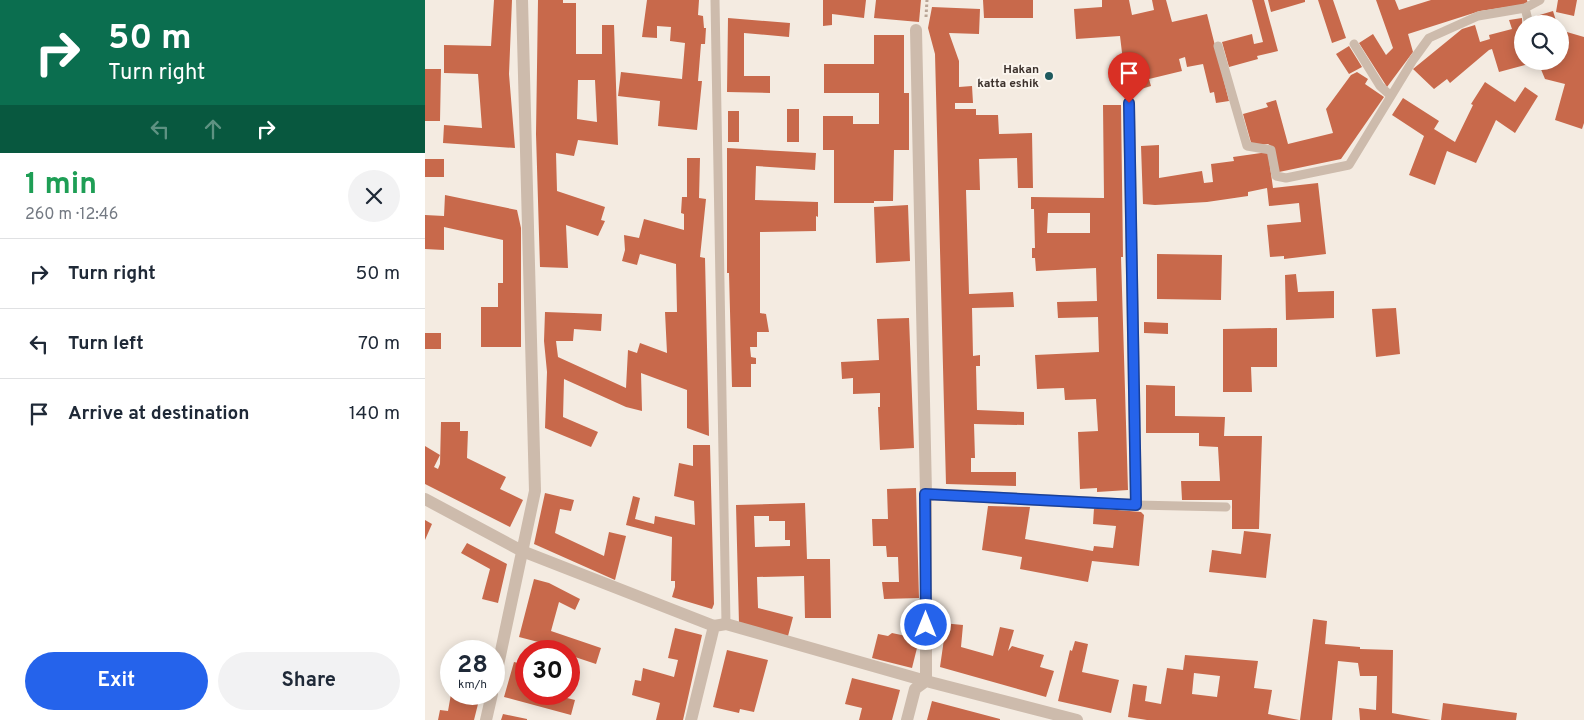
<!DOCTYPE html>
<meta charset="utf-8">
<style>
:root{--surface:#fff;--page:#f2f2f3;--text:#1f2937;--muted:#747a83;--line:#e0e1e3;--accent:#2563eb}
body{margin:0;font-family:Overpass,sans-serif;background:var(--page);color:var(--text);height:100vh;display:flex;flex-direction:column;font-size:19px;white-space:nowrap}
*{box-sizing:border-box;margin:0}
p{font-size:16px;color:var(--muted)}
.icon{flex:none;width:28px;height:28px;fill:none;stroke:currentColor;stroke-width:2;stroke-linecap:round;stroke-linejoin:round}
.map{position:relative;flex:1;overflow:hidden}
.details{display:flex;flex-direction:column;background:var(--surface);width:425px}
.details>*{flex:none}
.hud{background:#0b6e4f;color:#fff;overflow:hidden}
.tools{position:absolute;left:1089px;top:15px;display:grid;gap:10px}
.tools a{display:grid;place-items:center;width:55px;height:55px;border-radius:50%;background:var(--surface);box-shadow:0 2px 12px #0003;font-size:25px}
.speed{position:absolute;left:15px;top:640px;display:flex;gap:10px;font-size:25px;font-weight:700;text-align:center}
.speed>*{display:grid;place-content:center;width:65px;height:65px;border-radius:50%;background:var(--surface);box-shadow:0 2px 12px #0003;line-height:1}
.speed small{font-size:12px;font-weight:400}
.speed .limit{border:8px solid #d22;background:#fff;color:#111}
.pin{position:absolute;display:grid;place-items:center;width:42px;height:42px;color:#fff;margin:-51px -21px;border-radius:50% 50% 50% 0;rotate:-45deg;box-shadow:0 0 5px #0007}
.pin .icon{rotate:45deg}
.me{position:absolute;width:55px;margin:-28px;rotate:0deg;stroke-linejoin:round;filter:drop-shadow(0 0 4px #0008)}
.turn{display:flex;align-items:center;gap:18px;height:105px;padding:0 25px;font-size:22px}
.turn .icon{width:65px;height:65px;stroke-width:2.5}
.turn b{display:block;font-size:35px;line-height:42px}
.lanes{display:flex;align-items:center;height:48px;padding:0 25px;background:#0003;justify-content:center;gap:25px;direction:ltr}
.lanes .off{opacity:.35}
.round{display:grid;place-items:center;flex:none;width:52px;height:52px;border-radius:26px;background:var(--page)}
.head{display:flex;align-items:center;justify-content:space-between;height:85px;padding:0 25px}
h1{font-size:30px;font-weight:700;line-height:38px;color:#1e9e55}
.button{display:flex;gap:10px;margin-top:auto;padding:10px 25px}
.button a{flex:1;height:58px;border-radius:30px;background:var(--accent);color:#fff;font-size:20px;font-weight:700;line-height:58px;text-align:center}
.button a+a{background:var(--page);color:var(--text)}
ul{padding:0;list-style:none}
li{display:flex;align-items:center;gap:15px;height:70px;padding:0 25px;border-top:1px solid var(--line)}
li div{flex:1}
li b{display:block;font-size:19px}
li em{font-style:normal}
main{display:flex;flex:1;min-height:0}
.map>svg:first-child{display:block}
</style>
<main>
<section class="details">
<div class="hud">
<div class="turn"><svg class="icon" aria-label="right" viewBox="0 0 24 24"><path d="M7 20v-9h11M14 6l5 5-5 5"/></svg><div><b>50 m</b>Turn right</div></div>
<div class="lanes"><svg class="icon off" aria-label="left" viewBox="0 0 24 24"><path d="M17 20v-9H6M10 6l-5 5 5 5"/></svg><svg class="icon off" aria-label="ahead" viewBox="0 0 24 24"><path d="M12 20V5M6 11l6-6 6 6"/></svg><svg class="icon" aria-label="right" viewBox="0 0 24 24"><path d="M7 20v-9h11M14 6l5 5-5 5"/></svg></div>
</div>
<div class="head"><div><h1>1 min</h1><p>260 m · 12:46</p></div><a class="round"><svg class="icon" aria-label="close" viewBox="0 0 24 24"><path d="M6 6l12 12M18 6L6 18"/></svg></a></div>
<ul>
<li><svg class="icon" aria-label="right" viewBox="0 0 24 24"><path d="M7 20v-9h11M14 6l5 5-5 5"/></svg><div><b>Turn right</b></div><em>50 m</em></li>
<li><svg class="icon" aria-label="left" viewBox="0 0 24 24"><path d="M17 20v-9H6M10 6l-5 5 5 5"/></svg><div><b>Turn left</b></div><em>70 m</em></li>
<li><svg class="icon" aria-label="arrive" viewBox="0 0 24 24"><path d="M6 21V4h12l-3 4 3 4H6"/></svg><div><b>Arrive at destination</b></div><em>140 m</em></li>
</ul>
<div class="button"><a>Exit</a><a>Share</a></div>
</section>
<div class="map">
<svg width="1159" height="720" viewBox="0 0 1159 720">
<rect width="100%" height="100%" fill="#f4ebe1"/>
<path fill="#c8694b" fill-rule="evenodd" d="M69 0H87L84 74 90 148 18 143 19 125 57 128 53 74 19 73V45L66 46Z
M113 0H138V3H151V54H177V25H189L193 145 153 140 149 156 131 153 132 191 180 207 176 220 180 221 173 236 141 225 143 268 115 267 111 134ZM153 80H170L172 122 152 119Z
M222 0H274L273 15 278 16 279 28H281L280 44H276L273 81H277L272 130 233 126 235 101 193 96 196 72 257 79 260 43 245 41 246 27 232 26V38L217 37Z
M398 0H441L439 18 407 14V25L398 26Z
M451 0H496L494 22 449 18Z
M558 0H608V18H559Z
M677 0H704L707 15 729 10 727 0H741L747 22 782 14 804 101 791 103 789 92 785 93 778 64 762 67 760 57 754 59 757 71 724 79 726 86 716 89V85L701 86 695 36 651 39 649 9 677 7Z
M827 0H839L853 51 832 56 833 59 804 67 797 42 827 34 829 44 838 42Z
M843 0H880V2L846 12Z
M893 0H908L921 38 907 43Z
M951 0H970L974 10 1006 0H1102L1103 4 1055 11 983 34 988 52 962 87 934 43 948 34 961 55 968 48Z
M1133 0H1152L1149 16 1131 12Z
M507 7 555 9 554 34 524 33 534 61V87L547 86 548 103H530V109H551V115H573L574 134 607 133 608 188H593L592 158 554 159 555 190H541L544 294 588 292 589 307 547 308 548 356 555 355V366H551L552 410 599 412V425L549 424 550 458H546V472H591V486L521 484 510 54 503 28Z
M1128 11 1132 24H1110L1108 17Z
M303 18 365 23 364 37 319 33V76H345V93L302 92Z
M1097 18 1098 61 1111 62 1074 72 1067 49 1064 50 1025 83 1022 79 1009 89 988 69 1037 29 1050 25 1055 42 1065 39 1064 35 1087 29 1084 20Z
M1135 30 1159 37V123L1157 129 1130 120 1140 84 1120 79 1115 67 1121 64V61H1135Z
M449 35H479V93H484V150H469L468 201H449V203H409V150H398V116H428V124H454V93H399V64H449Z
M924 46 937 67 924 74 911 54Z
M0 69H16L15 121H0Z
M932 72 943 79 940 84 959 97 916 159 854 172 848 147 843 144 827 146 818 114 843 107 841 103 851 100 863 144 908 133 901 109 926 75Z
M1060 82 1090 102 1100 87 1113 96 1090 133 1071 120 1051 163 1022 151 1010 185 984 175 999 136 967 115 978 98 1014 121 1009 129 1030 142 1048 105 1046 104Z
M678 105H696L698 257H696L703 490 672 492V488L655 489 653 432 673 431 671 399 640 400 639 388 612 389 610 355 674 352 673 317 633 318 632 302 672 301 671 268 611 271 610 258H607V248H610L609 209H606V197L679 198ZM623 213H665V233H622Z
M362 109H374V142H362Z
M303 111H314V142H303Z
M734 145V178L777 171 779 183 788 182 786 164 809 161 808 157 843 152 848 188 893 183 901 254 859 259V256L845 257 842 225 876 222 874 203 844 206 842 188 823 192V196L782 202 730 205 718 204 716 146Z
M302 148 391 153 390 170 331 166 330 200 393 202V217L391 216V231L335 232V313L341 314 344 332H332V347H325L326 357 331 358V364H326V387H307L304 273H302Z
M262 158H275L274 198 281 199 275 257 280 258 284 436 262 428V390L216 373 217 411 201 407 139 379 138 417 173 432 166 447 120 428 122 372 119 341 120 312 177 314 176 331 149 329 148 341H131L133 357 201 388 203 350 212 353 215 343 242 353 240 312H252L251 264 215 254 212 265 197 261 200 250 199 235 214 238 219 219 259 230V214L256 213 257 197H262Z
M0 159H19V177H0Z
M20 195 92 210 96 228V347H56V307H73V283H78V240L19 227V250L0 249V215L19 216Z
M483 205 485 261 451 263 449 207Z
M732 254 797 255 796 300 732 299Z
M871 274 873 292 909 291V318L861 320 860 275Z
M971 308 975 354 951 357 947 309Z
M484 318 489 448 455 450 453 407H455V393L428 394V378L417 379 416 362 454 360 452 319Z
M719 322 743 323V334L719 333Z
M852 328V367H826L827 392H798V329Z
M0 333H16V349H0Z
M721 385 750 386V416L800 417 799 436H837L834 529H807V500H757L756 481H795L793 447 774 446V433H721Z
M16 422H35V431H43L42 458 81 477 75 489 98 500 85 527 0 484V446L15 455 9 467 13 469 15 464Z
M268 445H285L289 604 287 609 247 597 250 587V581H246L247 537 201 525 208 496 215 498 210 519 229 524 230 516 270 525 269 501 249 496 254 463 268 466Z
M491 488 494 598 459 599 457 582H474L473 557H462L461 546H448L447 519H463L462 489Z
M120 493 149 500 146 511 135 509 130 533 179 556 184 532 201 536 190 580 109 544Z
M380 503 382 559H405L406 618H380L379 576 332 577 333 608 368 617 363 636 314 624 311 505ZM329 516H344V521H360V540H365V546L330 547Z
M563 506 605 507 600 539 668 551 669 546 688 548 691 526 668 524 669 508 716 512 719 515 714 566 667 561 663 582 595 569 597 557 557 550Z
M0 520 7 524 0 540Z
M819 531 846 534 841 578 784 572 787 550 816 554Z
M42 543 82 564 73 603 57 599 65 569 36 553Z
M109 579 124 583 155 599 150 610 134 602 126 631 176 648 171 664 144 655V651H134L120 646 121 644 94 637Z
M888 619 902 621 900 644 935 647V649L968 650 967 713 1006 720H935L934 708 951 710 952 676H935L933 663 913 661 907 720H875Z
M517 623 538 625 536 647 568 656 575 627 589 630 583 651 587 646 619 655 615 667 629 671 621 697 515 667 519 639 515 638Z
M250 628 277 635 258 720H231L235 703 207 695 210 680 216 681 218 668 249 677 253 660 243 658Z
M467 633 481 636 483 641 493 644 487 668 447 658 453 634 463 636Z
M650 641 663 644 657 672 694 680 686 713 633 701 645 650 647 651Z
M49 643 61 645 60 651H47Z
M302 650 343 660 329 712 315 709 314 713 288 707Z
M760 655 833 661 829 688 847 690 843 714 874 720H722L703 717 708 684 722 686 720 701 736 704 742 668 758 670ZM769 673 795 676 792 697 767 694Z
M89 662 101 665V694H126L150 700 146 715 79 697Z
M427 678 475 690 467 720H434L437 708 420 704Z
M26 694 54 700 49 720H13L15 710 23 711Z
M507 701 575 719V720H502Z
M1018 703 1092 713 1091 720H1016Z
M78 714 102 719V720H76Z"/>
<g fill="none" stroke-linecap="round" stroke-linejoin="round">
<path stroke="#b9a596" stroke-width="3" stroke-dasharray="2.5 2.5" stroke-linecap="butt" d="M501 17 502 0"/>
<path stroke="#cdbbac" stroke-width="9" d="M290 0 301 624
M1100 8 1104 24
M929 44 955 86 966 96
M793 46 822 146 846 150 851 176 861 178 924 165 988 60 1004 38 1053 16 1100 8 1115 0
M1114 61V62
M711 505 801 507"/>
<path stroke="#cdbbac" stroke-width="12" d="M501 494 711 505 704 103
M0 499 97 551 289 626 301 624 501 681 652 720
M69 684 110 491 97 0
M61 720 67 694
M266 720 289 626
M482 720 490 689 501 681V494L491 30"/>
</g>
<g fill="none" stroke-linecap="round" stroke-linejoin="round">
<defs>
<path id="route" d="M501 625 500 494 711 505 704 103"/>
</defs>
<use href="#route" stroke="#184099" stroke-width="12"/>
<use href="#route" stroke="#2563eb" stroke-width="9"/>
</g>
<circle fill="#1f5a5e" stroke="#fbf5ee" stroke-width="2" cx="624" cy="76" r="5"/>
<g text-anchor="middle" stroke-width="4" stroke-linejoin="round" paint-order="stroke">
<g font-size="12" font-weight="bold" fill="#3b302b" stroke="#fbf5ee" text-anchor="end">
<text x="614" y="73">Hakan<tspan x="614" dy="14">katta eshik</tspan></text>
</g>
</g>
</svg>
<div class="tools">
<a><svg class="icon" aria-label="search" viewBox="0 0 24 24"><circle cx="10" cy="10" r="6"/><path d="M15 15l6 6"/></svg></a>
</div>
<div class="speed"><div>28<small>km/h</small></div><div class="limit">30</div></div>
<div class="pin" style="left:704px;top:103px;background:#d93025"><svg class="icon" aria-label="arrive" viewBox="0 0 24 24"><path d="M6 21V4h12l-3 4 3 4H6"/></svg></div>
<svg class="me" style="left:501px;top:625px" viewBox="-20 -20 40 40"><circle r="17" fill="#2563eb" stroke="#fff" stroke-width="3"/><path d="M0-11L8 9 0 5-8 9z" fill="#fff"/></svg>
</div>
</main>
